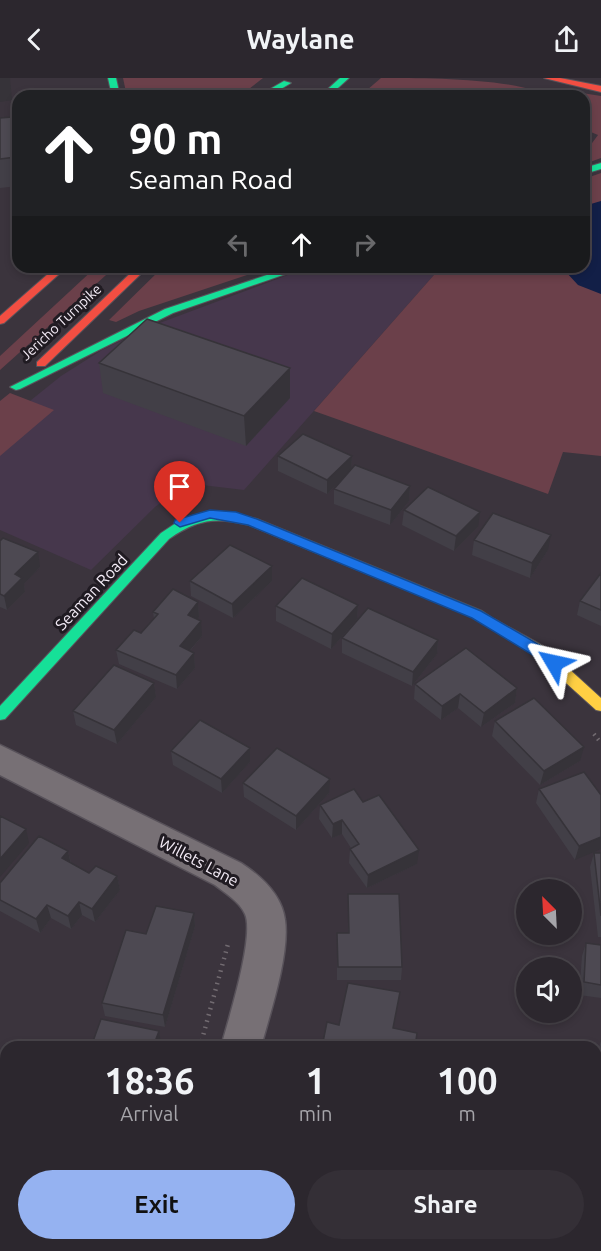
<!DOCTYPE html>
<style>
:root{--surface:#2c272e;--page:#342f36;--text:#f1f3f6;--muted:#a6a5aa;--line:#48444a;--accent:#95b2f1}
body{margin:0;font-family:Ubuntu,sans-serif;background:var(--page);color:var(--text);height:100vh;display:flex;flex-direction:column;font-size:22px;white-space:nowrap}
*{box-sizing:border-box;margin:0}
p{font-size:20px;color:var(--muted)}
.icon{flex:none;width:33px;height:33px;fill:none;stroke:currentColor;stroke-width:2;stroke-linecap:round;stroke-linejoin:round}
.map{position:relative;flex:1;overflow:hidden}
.drawer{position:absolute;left:0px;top:963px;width:602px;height:210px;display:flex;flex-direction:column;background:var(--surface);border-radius:18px 18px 0 0;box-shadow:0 3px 9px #0003,0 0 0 2px var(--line)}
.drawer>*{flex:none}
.guide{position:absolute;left:12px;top:12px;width:578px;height:183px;border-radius:18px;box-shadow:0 3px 9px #0003,0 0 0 2px var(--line);background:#202124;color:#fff;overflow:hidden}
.needle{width:39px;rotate:336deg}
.tools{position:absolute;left:516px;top:801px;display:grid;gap:12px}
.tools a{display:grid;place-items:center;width:66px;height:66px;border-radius:50%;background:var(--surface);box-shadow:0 3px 9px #0003,0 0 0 2px var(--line);font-size:30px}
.pin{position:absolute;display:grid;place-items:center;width:51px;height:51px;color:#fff;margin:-62px -26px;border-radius:50% 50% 50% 0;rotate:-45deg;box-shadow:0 0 6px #0007}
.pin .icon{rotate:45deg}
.me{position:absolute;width:66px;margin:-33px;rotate:306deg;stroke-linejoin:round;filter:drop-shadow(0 0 4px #0008)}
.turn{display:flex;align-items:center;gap:21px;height:126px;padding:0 18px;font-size:27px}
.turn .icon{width:78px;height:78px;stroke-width:2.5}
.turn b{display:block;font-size:42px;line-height:51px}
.lanes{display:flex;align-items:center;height:57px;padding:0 18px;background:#0003;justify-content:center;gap:30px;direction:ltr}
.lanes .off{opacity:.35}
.eta{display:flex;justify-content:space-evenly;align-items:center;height:102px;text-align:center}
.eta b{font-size:36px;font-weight:700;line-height:42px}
.action{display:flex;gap:12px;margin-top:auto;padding:12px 18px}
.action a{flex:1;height:69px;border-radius:36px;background:var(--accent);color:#111;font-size:24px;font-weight:700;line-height:69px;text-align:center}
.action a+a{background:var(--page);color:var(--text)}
header{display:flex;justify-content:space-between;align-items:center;height:78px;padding:0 18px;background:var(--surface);font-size:27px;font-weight:700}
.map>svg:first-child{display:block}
</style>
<header><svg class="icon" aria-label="back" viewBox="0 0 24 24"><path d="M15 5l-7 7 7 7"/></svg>Waylane<svg class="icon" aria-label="share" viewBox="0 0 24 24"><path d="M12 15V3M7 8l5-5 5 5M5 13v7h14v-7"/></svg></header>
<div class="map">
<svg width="601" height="1173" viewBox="0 0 601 1173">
<rect width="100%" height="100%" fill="#3b343d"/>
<path fill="#46374c" d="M309 189H441L244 412 202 407 175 414 155 429 91 492 0 452V347L61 298 102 272 157 246Z"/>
<path fill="#6b404a" d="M123 0H263L240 18H129L126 14Z
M381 0C425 0 514 0 549 18H360Z
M582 15 601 18V80L590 84 584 82V76L598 57 586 52 584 18H579Z
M601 95V378L563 374 548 416 314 333 441 189H584V101Z
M96 189H115L0 292V278Z
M163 189H271L139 233 116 244 109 242Z
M10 315 54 332 0 378V323Z"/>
<path fill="#121f47" d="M601 123V216L578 207 566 194 544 189H584V128Z"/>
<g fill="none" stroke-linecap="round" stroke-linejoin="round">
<defs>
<path id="street" d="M0 667 241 785C261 798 282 817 285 842 290 876 270 935 261 969H221C228 943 255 858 245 836 240 824 225 815 215 807L0 697Z
M167 1167H213L211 1173H165Z"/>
<path id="fast" d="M108 0H116L120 18H112Z
M340 0H349L329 18H320Z
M284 3 291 5 269 18H258Z
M601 85V91L584 96V90Z
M291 189H306L173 235 20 311 16 312 10 309 165 231Z
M207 434H228L257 441 482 533 501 546 499 549H489L472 539 249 447C216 439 198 441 169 461L5 641 0 642V628L161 455 182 441Z"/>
<path id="slow" d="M494 541 545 569 601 620V633L596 632 535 577 489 549 487 546 489 543Z"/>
<path id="jam" d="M544 0H560L601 8V14Z
M56 189H67L4 245 0 246V238Z
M137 189H148L45 288H37V284Z"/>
</defs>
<use href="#street" stroke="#58525a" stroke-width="3"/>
<use href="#fast" stroke="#58525a" stroke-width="2"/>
<use href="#slow" stroke="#58525a" stroke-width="2"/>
<use href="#jam" stroke="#58525a" stroke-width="2"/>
<path stroke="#726b71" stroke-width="4" stroke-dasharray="1.5 4.5" stroke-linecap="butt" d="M594 656 601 665"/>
<path stroke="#726b71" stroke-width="4.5" stroke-dasharray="1.5 5" stroke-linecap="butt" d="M200 969 228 866
M143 1173 145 1167"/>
<use href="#street" fill="#777075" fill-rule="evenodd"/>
<use href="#fast" fill="#16e098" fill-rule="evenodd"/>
<use href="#slow" fill="#ffcf43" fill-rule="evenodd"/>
<use href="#jam" fill="#f24e42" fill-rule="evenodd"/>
</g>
<path fill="#423f47" d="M0 40 17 67 18 81V108L0 110Z
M99 285 290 320 246 368 103 315Z
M278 378H352L351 391 410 408 409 423 390 447 334 426V411L343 401 327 416 278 393Z
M404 432 478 449 454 473 402 447Z
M474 462 548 472 530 500 472 477Z
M0 463 40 489 24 506 25 514 7 532 0 529Z
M601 495V548L577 537 580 523Z
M190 503H272L233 540 191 518Z
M198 524 199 539 197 541 202 558 190 573 194 575 195 590 177 611 119 586 116 572 141 555 154 541 153 534Z
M358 527 357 541 331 571 276 543V528Z
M342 560 438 562 437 576 412 608 342 575Z
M154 605 156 619 117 666 76 647 73 633Z
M415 606 517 610 515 625 481 649 458 630 441 642 414 621Z
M495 643 580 683 540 707 492 658Z
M171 673 250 684 222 715 173 687Z
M243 705 329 715 296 752 244 719Z
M539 711 601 717 575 782 536 725Z
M363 724 417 786 367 810 349 785 350 771 351 770 342 756 332 760 319 741 320 727Z
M68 773 71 785 89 795 117 798 120 812 95 844 82 837 71 851 51 840 40 855 0 833V805Z
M594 775H601V859H598L590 789Z
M348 816 402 889 401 902H337V855H348Z
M194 835 195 848 165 949 105 938 102 925 146 856Z
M586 865 601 867V920L579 917 582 878Z
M601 963V1054L596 1053V1004L598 972Z
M596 1059 601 1060V1162L596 1160Z
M22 1167H96L94 1173H42Z"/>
<path fill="#363339" d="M0 0H10L12 22 0 24Z
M12 39 17 67 18 92 16 79Z
M290 290V320L246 368 244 338Z
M352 378 351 393 327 416V402Z
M410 408 409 423 390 447 391 432Z
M480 434 478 449 454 473 456 458Z
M551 457 548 472 530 500 532 485Z
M38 474 40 489 24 506 25 514 7 532 4 518 15 496Z
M272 488V503L233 540 232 526Z
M198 524 199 539 189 551 188 537Z
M358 527 357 541 331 571 332 556Z
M201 543 202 558 181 583 180 568Z
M438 562 437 576 412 608 413 594Z
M194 575 195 590 177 611 176 597Z
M154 605 156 619 117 666 114 652Z
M517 610 515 625 481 649 484 635Z
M460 616 458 630 441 642 442 628Z
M584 669 580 683 540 707 544 693Z
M250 670V684L222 715 221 701Z
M330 701 329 715 296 752V738Z
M342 742V756L332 760 333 746Z
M26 751 29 765 0 799V781Z
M601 759V771L575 782 579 768Z
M419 772 417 786 367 810 368 797Z
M68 773 71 787 62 780Z
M117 798 120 812 95 844 92 831Z
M79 824 82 837 71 851 68 838Z
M47 827 51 840 40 855 36 841Z
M194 835 195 848 165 949 163 937Z
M159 953 161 966 160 969H153Z
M89 1167H96L94 1173H87Z"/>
<path fill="#4d4952" stroke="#363339" stroke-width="1.5" d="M12 39 16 79 0 81V40Z
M147 241 290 290 244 338 99 285Z
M303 356 352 378 327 402 278 378Z
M355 387 410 408 391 432 334 411Z
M428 409 480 434 456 458 404 432Z
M493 435 551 457 532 485 474 462Z
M3 460 38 474 15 496 22 500 4 518 0 516V463Z
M230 467 272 488 232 526 190 503Z
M601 495V532L580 523Z
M302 500 358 527 332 556 276 528Z
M173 511 198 524 188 537 201 543 180 568 194 575 176 597 116 572 134 552 141 555 158 536 153 534Z
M368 530 438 562 413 594 342 560Z
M466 570 517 610 484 635 460 616 442 628 415 606Z
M114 587 154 605 114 652 73 633Z
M534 620 584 669 544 693 495 643Z
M200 642 250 670 221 701 171 673Z
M277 670 330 701 296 738 243 705Z
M584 694 601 717V759L579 768 539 711Z
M354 711 363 724 379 717 419 772 368 797 350 771 359 766 342 742 333 746 320 727Z
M0 738 26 751 0 781Z
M39 758 68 773 62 780 89 795 96 788 117 798 92 831 79 824 68 838 47 827 36 841 0 822V805Z
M594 775H601V838Z
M348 816H399L402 889H338L337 855H349Z
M156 828 194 835 163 937 102 925 126 852 146 856Z
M586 865 601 867V907L584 904Z
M348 905 400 914 393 950 417 955 415 969H322L327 944 339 947Z
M101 941 159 953 153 969H91Z
M601 977V1042L597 1041Z
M596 1059 601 1060V1150L596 1149Z
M53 1167H89L87 1173H76Z
M286 1167H372L371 1173H285Z
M593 1170 601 1172V1173H593Z"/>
<path fill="#1a73e8" stroke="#114b97" stroke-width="1.5" d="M210 432 236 434 257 441 481 533 545 570 560 585 554 590 472 540 248 447 210 440 180 449 174 445 175 442Z"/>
<g text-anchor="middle" stroke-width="6" stroke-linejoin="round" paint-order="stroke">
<g font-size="14" fill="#f4ecf7" stroke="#201b22">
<text transform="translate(61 244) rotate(-43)" y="5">Jericho Turnpike</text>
</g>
<g font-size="16" fill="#f4ecf7" stroke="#201b22">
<text transform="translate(91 514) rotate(-47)" y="6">Seaman Road</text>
<text transform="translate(199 783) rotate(28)" y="6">Willets Lane</text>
</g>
</g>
</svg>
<div class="tools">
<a><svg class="needle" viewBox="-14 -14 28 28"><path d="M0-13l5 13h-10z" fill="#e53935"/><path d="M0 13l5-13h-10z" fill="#a6a5aa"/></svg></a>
<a><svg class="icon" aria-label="sound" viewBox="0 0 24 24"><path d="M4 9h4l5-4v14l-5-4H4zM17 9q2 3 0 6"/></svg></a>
</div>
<div class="pin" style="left:180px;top:445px;background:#d93025"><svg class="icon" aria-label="arrive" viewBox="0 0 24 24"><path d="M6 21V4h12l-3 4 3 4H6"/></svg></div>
<svg class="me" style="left:554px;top:585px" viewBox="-20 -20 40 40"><path d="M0-17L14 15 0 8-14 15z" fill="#1a73e8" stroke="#fff" stroke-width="4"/></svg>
<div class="guide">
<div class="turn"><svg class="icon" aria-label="ahead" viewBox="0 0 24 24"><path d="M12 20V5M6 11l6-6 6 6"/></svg><div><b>90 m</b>Seaman Road</div></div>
<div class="lanes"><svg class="icon off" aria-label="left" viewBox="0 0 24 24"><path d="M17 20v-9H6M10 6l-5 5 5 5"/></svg><svg class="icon" aria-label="ahead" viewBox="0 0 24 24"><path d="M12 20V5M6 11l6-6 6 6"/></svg><svg class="icon off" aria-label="right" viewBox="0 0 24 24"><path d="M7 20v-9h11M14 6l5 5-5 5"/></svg></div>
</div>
<section class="drawer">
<div class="eta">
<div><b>18:36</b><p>Arrival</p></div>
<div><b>1</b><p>min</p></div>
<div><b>100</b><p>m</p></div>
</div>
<div class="action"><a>Exit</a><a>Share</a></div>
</section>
</div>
